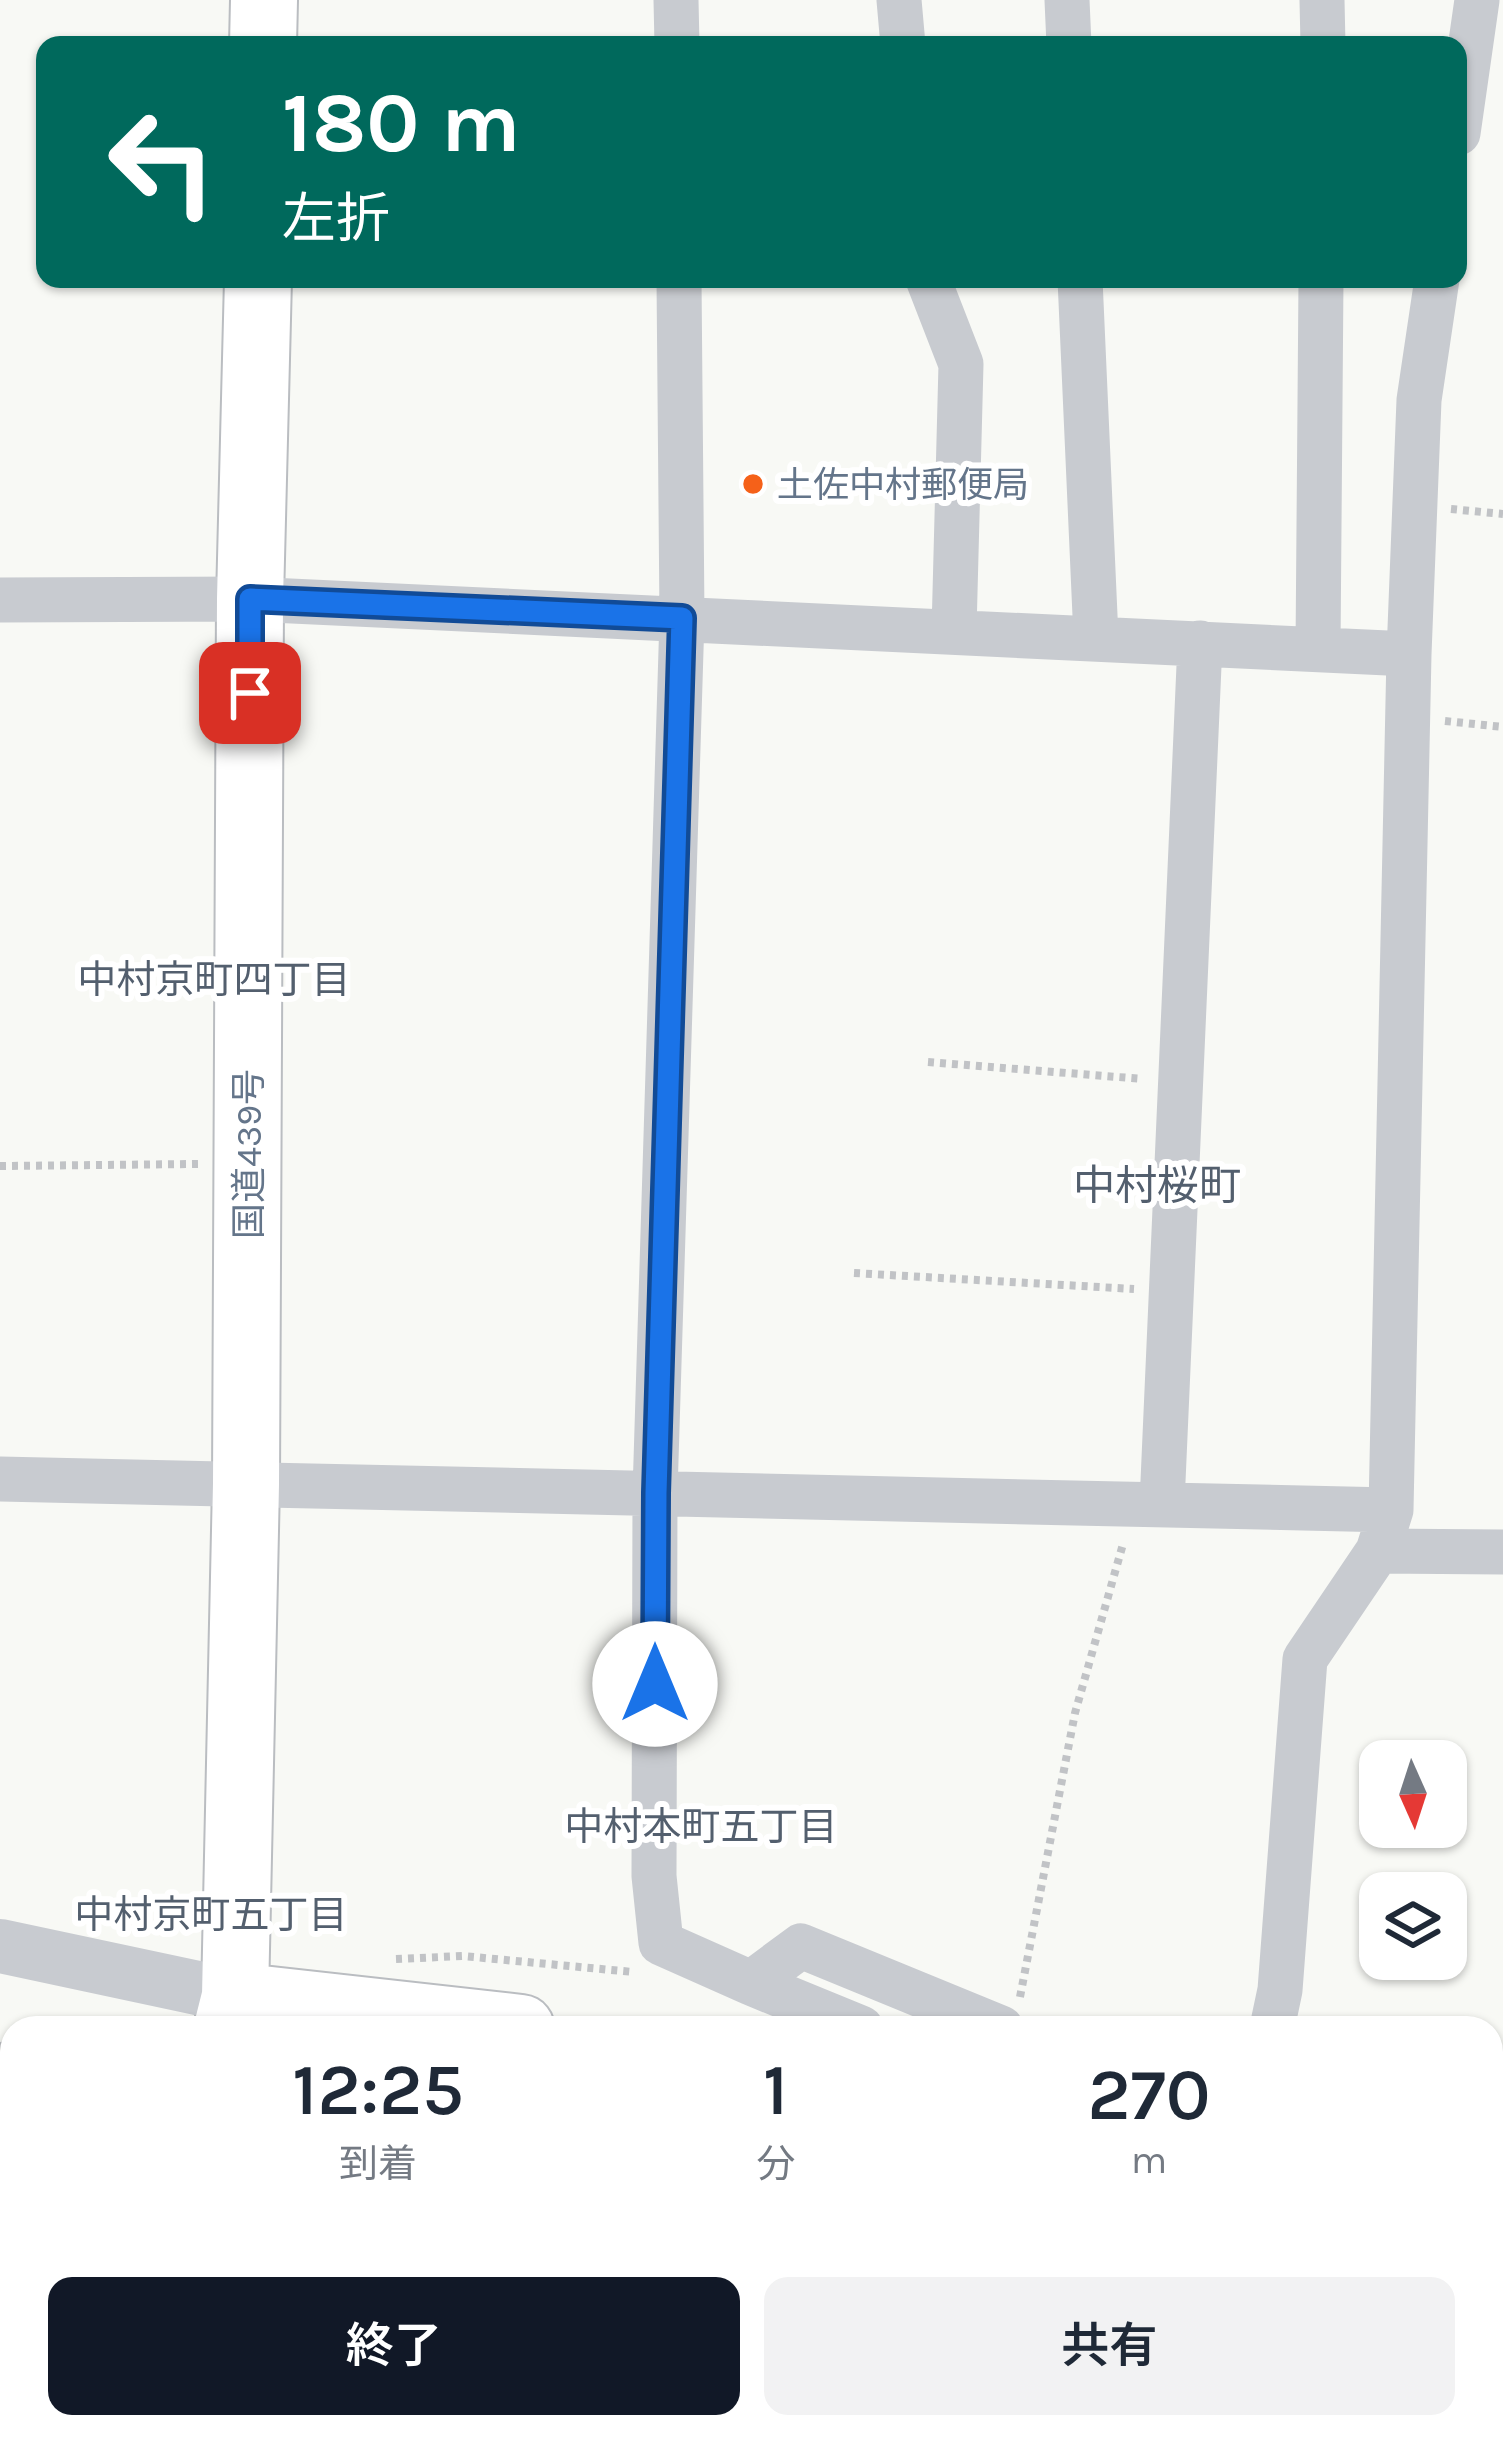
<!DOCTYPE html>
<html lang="ja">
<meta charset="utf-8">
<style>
:root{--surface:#fff;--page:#f2f2f3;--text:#1f2937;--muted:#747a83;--accent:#111827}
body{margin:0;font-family:Karla,"Noto Sans JP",sans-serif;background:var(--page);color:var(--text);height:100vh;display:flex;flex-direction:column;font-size:45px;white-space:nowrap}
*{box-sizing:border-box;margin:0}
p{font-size:39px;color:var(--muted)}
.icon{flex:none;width:66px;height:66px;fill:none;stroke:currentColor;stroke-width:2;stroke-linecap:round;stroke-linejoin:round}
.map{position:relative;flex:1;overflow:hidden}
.sheet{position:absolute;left:0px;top:2016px;width:1503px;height:423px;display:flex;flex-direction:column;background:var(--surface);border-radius:36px 36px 0 0;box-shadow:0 3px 9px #0004}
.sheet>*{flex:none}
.banner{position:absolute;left:36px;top:36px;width:1431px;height:252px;border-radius:24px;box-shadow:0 3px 9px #0004;background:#00695c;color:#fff;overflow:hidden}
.needle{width:78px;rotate:177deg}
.tools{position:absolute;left:1359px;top:1740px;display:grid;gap:24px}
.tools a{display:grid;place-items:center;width:108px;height:108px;border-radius:24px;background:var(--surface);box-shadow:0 3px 9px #0004;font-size:60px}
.pin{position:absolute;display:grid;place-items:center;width:102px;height:102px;color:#fff;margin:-51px;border-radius:24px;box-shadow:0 6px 18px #0006}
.me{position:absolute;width:132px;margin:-66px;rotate:0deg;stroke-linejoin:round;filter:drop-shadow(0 0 9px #0008)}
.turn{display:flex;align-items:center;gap:42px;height:252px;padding:0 48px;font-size:54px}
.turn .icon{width:156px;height:156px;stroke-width:2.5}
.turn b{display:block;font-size:84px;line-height:102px}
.eta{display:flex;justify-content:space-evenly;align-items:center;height:204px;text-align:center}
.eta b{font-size:72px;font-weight:600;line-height:84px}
.button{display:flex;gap:24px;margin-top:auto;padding:24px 48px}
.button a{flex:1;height:138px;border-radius:24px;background:var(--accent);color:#fff;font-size:48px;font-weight:600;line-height:138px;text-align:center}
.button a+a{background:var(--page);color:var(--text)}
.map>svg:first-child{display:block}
</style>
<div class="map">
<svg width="1503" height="2437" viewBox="0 0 1503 2437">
<rect width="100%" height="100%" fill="#f8f9f5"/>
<path fill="#c4cdd4" d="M12 2271V2427H1011L1038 2437H0V2272Z"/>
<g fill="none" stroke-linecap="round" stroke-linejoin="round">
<defs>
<path id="trunk" d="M263 45 264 0
M235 1996 521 2028
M227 2028 235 1996 246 1484 250 599 258 279
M1491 2339 1503 2344
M224 2437V2427"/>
</defs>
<use href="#trunk" stroke="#babdc1" stroke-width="70"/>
<path stroke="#c1c3c6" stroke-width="8" stroke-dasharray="6 6" stroke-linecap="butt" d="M1451 509 1503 514
M1445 721 1503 727
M928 1062 1143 1079
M0 1166 198 1164
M854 1273 1134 1289
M396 1959 463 1956 633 1972
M1020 1997 1075 1713 1123 1544
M0 2046 12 2044
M1491 2403 1503 2409"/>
<path stroke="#c8cbd0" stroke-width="45" d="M676 0 677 45
M899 0 903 45
M1067 0 1069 45
M1322 0 1323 45
M1458 133 1477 0
M679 279 682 618 655 1493 654 1876 661 1943 751 1983
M928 279 961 364 954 631
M1080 279 1096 638
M1437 279 1419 400 1409 654 1391 1510 1378 1551 1503 1552
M0 600 250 599 1409 654
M1318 649 1321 279
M0 1479 1391 1510
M1162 1504 1200 643
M861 2028 751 1983 801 1946 1001 2028
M1272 2028 1280 1990 1305 1659 1378 1551"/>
<path stroke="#c8cbd0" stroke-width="54" d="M0 1946 235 1996"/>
<use href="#trunk" stroke="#fff" stroke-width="66"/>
</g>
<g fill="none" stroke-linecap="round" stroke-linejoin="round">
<defs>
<path id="route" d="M250 693V599L682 618 656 1493 655 1684"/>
</defs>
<use href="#route" stroke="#114b97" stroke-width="30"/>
<use href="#route" stroke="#1a73e8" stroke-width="21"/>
</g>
<circle fill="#f56119" stroke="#fff" stroke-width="4.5" cx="753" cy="484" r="12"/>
<g text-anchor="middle" stroke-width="12" stroke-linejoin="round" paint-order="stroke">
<g font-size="36" fill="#64758a" stroke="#fff" text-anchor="start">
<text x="777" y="497">土佐中村郵便局</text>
</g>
<g font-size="36" fill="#64758a" stroke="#fff">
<text transform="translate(248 1154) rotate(-90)" y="13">国道439号</text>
</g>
<g font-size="39" fill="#535f6e" stroke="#fff">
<text x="214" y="993">中村京町四丁目</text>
<text x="701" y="1840">中村本町五丁目</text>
<text x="211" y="1928">中村京町五丁目</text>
</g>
<g font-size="42" fill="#535f6e" stroke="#fff">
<text x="1157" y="1200">中村桜町</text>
</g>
</g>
</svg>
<div class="tools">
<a><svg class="needle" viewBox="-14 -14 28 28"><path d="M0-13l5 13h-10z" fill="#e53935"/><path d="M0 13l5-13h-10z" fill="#747a83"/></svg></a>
<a><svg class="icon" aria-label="layers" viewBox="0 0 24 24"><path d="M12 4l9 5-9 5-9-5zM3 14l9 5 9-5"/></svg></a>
</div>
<div class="pin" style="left:250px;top:693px;background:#d93025"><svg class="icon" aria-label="arrive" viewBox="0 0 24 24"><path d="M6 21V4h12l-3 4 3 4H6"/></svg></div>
<svg class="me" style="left:655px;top:1684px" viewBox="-20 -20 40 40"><circle r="19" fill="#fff"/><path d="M0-13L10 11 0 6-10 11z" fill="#1a73e8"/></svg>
<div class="banner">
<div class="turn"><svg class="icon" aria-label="left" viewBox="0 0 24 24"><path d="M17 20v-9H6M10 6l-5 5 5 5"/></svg><div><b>180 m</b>左折</div></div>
</div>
<section class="sheet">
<div class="eta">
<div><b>12:25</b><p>到着</p></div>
<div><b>1</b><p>分</p></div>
<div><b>270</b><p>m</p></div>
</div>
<div class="button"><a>終了</a><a>共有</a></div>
</section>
</div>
